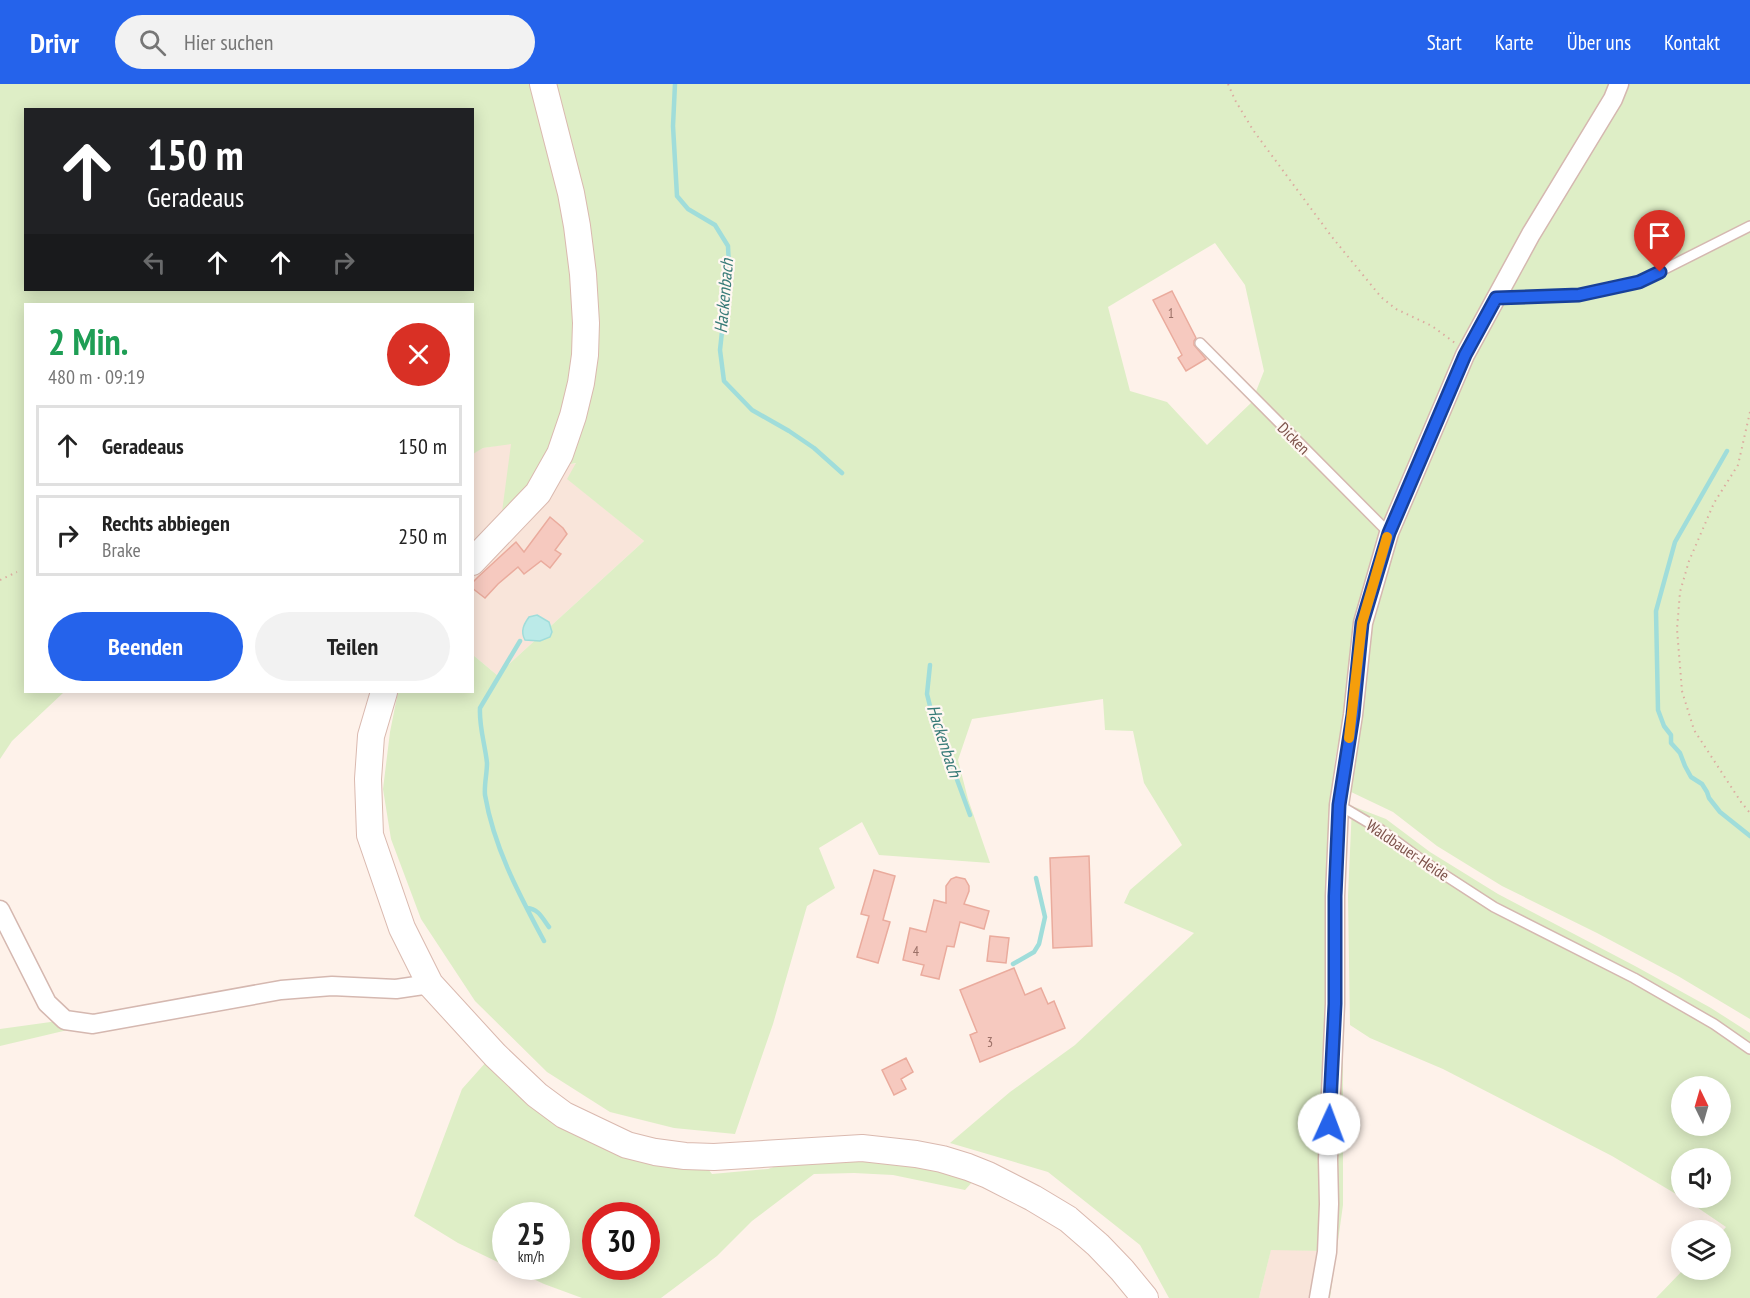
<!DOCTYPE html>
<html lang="de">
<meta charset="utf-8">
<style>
:root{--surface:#fff;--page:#f2f2f2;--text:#222;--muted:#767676;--line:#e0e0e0;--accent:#2563eb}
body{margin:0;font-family:"PT Sans Narrow",sans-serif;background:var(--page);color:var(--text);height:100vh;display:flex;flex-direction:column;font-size:22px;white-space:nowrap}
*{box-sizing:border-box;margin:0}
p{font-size:20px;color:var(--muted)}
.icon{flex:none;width:33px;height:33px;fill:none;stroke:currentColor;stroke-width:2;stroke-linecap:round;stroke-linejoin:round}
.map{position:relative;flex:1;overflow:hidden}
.sheet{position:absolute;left:24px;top:219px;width:450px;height:390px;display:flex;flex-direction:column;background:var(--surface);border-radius:0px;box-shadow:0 3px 15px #0003}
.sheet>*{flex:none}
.hud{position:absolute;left:24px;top:24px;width:450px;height:183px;border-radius:0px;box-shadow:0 3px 15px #0003;background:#202124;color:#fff;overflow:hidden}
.needle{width:39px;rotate:355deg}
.tools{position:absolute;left:1671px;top:992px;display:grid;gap:12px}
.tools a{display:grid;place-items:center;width:60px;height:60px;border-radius:50%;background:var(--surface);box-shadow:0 3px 15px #0003;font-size:30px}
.speed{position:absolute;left:492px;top:1118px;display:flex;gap:12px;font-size:30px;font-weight:700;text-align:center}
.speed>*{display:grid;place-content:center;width:78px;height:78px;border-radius:50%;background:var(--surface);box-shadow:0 3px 15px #0003;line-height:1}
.speed small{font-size:15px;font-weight:400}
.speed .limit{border:9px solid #d22;background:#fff;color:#111}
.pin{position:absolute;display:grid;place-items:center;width:51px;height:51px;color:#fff;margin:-62px -26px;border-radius:50% 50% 50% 0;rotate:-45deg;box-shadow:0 0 6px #0007}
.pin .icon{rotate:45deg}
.me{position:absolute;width:66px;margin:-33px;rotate:2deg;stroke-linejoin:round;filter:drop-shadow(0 0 4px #0008)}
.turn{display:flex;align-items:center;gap:21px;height:126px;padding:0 24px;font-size:27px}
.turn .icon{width:78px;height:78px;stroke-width:2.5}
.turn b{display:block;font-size:42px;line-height:51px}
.lanes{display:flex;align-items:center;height:57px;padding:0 24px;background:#0003;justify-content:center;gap:30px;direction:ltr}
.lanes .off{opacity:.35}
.round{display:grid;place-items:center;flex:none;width:63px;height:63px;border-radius:32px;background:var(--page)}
.overview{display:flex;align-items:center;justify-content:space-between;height:102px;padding:0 24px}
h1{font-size:36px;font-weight:700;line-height:45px;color:#1e9e55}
.action{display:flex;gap:12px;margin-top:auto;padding:12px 24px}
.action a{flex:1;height:69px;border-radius:36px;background:var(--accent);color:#fff;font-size:24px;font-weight:700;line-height:69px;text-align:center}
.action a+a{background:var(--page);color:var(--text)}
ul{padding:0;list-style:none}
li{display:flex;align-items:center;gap:18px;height:81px;margin:0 12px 9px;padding:0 12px;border:3px solid var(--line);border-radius:0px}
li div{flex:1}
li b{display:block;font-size:22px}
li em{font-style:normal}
header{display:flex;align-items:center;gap:36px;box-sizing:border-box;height:84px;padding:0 30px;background:var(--accent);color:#fff}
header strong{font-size:28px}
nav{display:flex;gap:33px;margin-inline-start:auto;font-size:21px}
.search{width:420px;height:54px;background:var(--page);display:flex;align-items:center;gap:15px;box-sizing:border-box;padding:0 21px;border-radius:33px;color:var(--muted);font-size:22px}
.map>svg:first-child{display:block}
</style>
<header>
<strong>Drivr</strong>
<div class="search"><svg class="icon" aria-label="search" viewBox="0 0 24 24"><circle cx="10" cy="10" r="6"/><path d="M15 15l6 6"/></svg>Hier suchen</div>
<nav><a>Start</a><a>Karte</a><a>Über uns</a><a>Kontakt</a></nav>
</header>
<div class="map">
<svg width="1750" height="1214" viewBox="0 0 1750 1214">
<rect width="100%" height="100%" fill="#fef2ea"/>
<path fill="#f9e5da" d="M511 359 547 385 577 379 568 395 644 457 497 591 473 571 472 370 483 364Z
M1271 1165 1322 1167 1312 1214H1259Z"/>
<path fill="#deeec6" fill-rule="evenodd" d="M0 0H1750V935L1678 892 1597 849 1502 802 1437 762 1393 728 1349 707 1368 544 1386 437 1381 436 1255 310 1264 287 1245 201 1215 159 1108 223 1130 307 1167 318 1207 361 1252 318 1378 445 1381 454 1335 676 1327 814 1322 1167 1271 1166 1259 1214H1169L1140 1161 1048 1088 950 1059 1010 1008 1075 961 1194 849 1124 819 1130 806 1182 761 1144 699 1133 647 1105 646 1103 615 972 635 958 676 968 715 990 779 879 771 862 738 819 764 835 804 807 822 773 940 735 1050 674 1044 610 1028 547 988 475 917 421 835 391 755 383 705 390 648 398 608H472L473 571 497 591 644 457 567 395 576 379 547 385 502 428 511 360 483 364 473 370 472 220H26V608H64L12 657 0 675ZM26 26H472V206H26Z
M1352 722 1386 735 1430 768 1498 810 1635 882 1711 924 1750 949V1214H1656L1684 1185H1720L1721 1149 1726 1143 1682 1113H1720V1074H1682L1681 1113 1612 1072 1443 985 1370 954 1350 941 1348 812ZM1682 1002H1720V1041H1682Z
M65 936 93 940 0 962V945Z
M1338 960 1343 961V1121L1330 1214H1323Z
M487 977 532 1019 708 1085 712 1090 768 1085 793 1076 822 1074 904 1078 974 1096 965 1106 893 1091 854 1089 814 1090 752 1137 717 1172 661 1214H582L544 1200 506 1182H556V1131H506V1182L458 1159 414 1132 462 1005ZM596 1131H646V1182H596Z"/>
<path fill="#bbeae8" stroke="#a0ddda" stroke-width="1.5" d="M537 531 549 538 552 548 550 553 540 557 525 556C520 547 524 540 529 533Z"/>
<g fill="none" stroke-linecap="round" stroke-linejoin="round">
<path stroke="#a0ddda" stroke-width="4.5" d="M675 0 673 42 677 112 688 125 715 141 728 162 729 183 720 266 724 297 752 326 789 347 814 364 842 389
M1727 367 1675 458 1656 527 1658 626 1664 642 1671 651V659L1680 669 1685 682 1691 693 1702 700 1707 708 1709 714 1720 728 1750 752
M520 557 480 624C479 643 485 660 487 679 487 690 484 701 485 711 494 764 519 810 544 857
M930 581 927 610 930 622 970 731
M527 824C539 825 542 834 549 843
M1013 880 1034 868 1039 860 1045 833 1036 794"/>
</g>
<path fill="#f6c9bf" stroke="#eaab9d" stroke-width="1.5" d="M1172 207 1196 254 1194 257V261L1206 275 1186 287 1178 274 1182 271 1153 216Z
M550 433 563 444 567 450 555 466 561 470 550 484 541 477 524 490 518 483 498 500 485 514 472 504V499L478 493 516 458 524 468Z
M1089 772 1092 862 1053 864 1050 774Z
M874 786 895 792 883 836 890 838 878 879 857 873 869 832 861 830Z
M956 793 965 795 969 802V807L964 820 989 827 984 845 960 838 954 863 947 862 939 895 921 891 924 881 903 876 910 844 926 848 934 816 946 819V802L951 795Z
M990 852 1009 854 1006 879 987 877Z
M1014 884 1025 911 1041 904 1048 920 1054 917 1065 944 980 978 970 951 977 948 960 906Z
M906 974 913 988 901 995 906 1005 894 1011 882 986Z"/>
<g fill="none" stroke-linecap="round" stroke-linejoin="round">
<defs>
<path id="lane" d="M1496 214 1579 211 1639 198 1750 142
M1200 259 1389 449
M1339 721 1381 746 1423 777 1494 823 1634 894 1714 940 1750 965"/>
<path id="street" d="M0 826 47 919 65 936 93 940 281 906 332 902 396 905 430 900
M1319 1214 1327 1168 1329 1120 1328 1075 1335 920V812L1339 721 1353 631 1363 539 1389 449 1465 271 1531 150 1613 15 1619 0"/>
<path id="secondary" d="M472 478 538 409 560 370 573 332 581 299 585 271 586 239 583 190 577 142 571 109 543 0
M384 608 371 652 368 695 370 751 402 844 430 900 495 971 537 1011 564 1031 627 1061 655 1068 685 1072 714 1073 862 1064 916 1070 942 1075 968 1083 988 1091 1033 1114 1068 1135 1098 1161 1122 1186 1145 1214"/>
</defs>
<use href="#lane" stroke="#d5b8b0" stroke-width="12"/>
<use href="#street" stroke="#d5b8b0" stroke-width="21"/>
<use href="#secondary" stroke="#dab9af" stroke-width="28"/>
<path stroke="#dcaba0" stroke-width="2" stroke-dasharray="1.5 4.5" stroke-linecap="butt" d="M1228 0 1235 16 1253 46 1332 153 1381 213 1396 225 1432 242 1455 259
M1750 328 1738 381 1714 419 1689 477 1680 508 1677 545 1682 607 1694 646 1741 718 1750 729
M0 496 17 488"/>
<use href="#lane" stroke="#fff" stroke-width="9"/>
<use href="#street" stroke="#fff" stroke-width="18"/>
<use href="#secondary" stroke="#fff" stroke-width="26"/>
</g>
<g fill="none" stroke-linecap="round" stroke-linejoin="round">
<defs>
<path id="route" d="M1329 1040 1335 920V812L1339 721 1353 631 1362 539 1389 449 1465 271 1496 214 1579 211 1639 198 1660 188"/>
</defs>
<use href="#route" stroke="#184099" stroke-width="15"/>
<use href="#route" stroke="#2563eb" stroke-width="10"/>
<path stroke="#f59e0b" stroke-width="10" d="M1349 654 1362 539 1387 453"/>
</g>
<g text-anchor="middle" stroke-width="4.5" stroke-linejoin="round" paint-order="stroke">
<g font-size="14" fill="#9a6f66">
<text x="1171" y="234">1</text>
<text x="916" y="872">4</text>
<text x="990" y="963">3</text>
</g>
<g font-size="16" fill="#7c5149" stroke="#fff7f2">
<text transform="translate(1294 354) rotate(45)" y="6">Dicken</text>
<text transform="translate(1408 766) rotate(34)" y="6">Waldbauer-Heide</text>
</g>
<g font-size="18" font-style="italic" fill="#387b78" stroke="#fff7f2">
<text transform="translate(724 212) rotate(-85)" y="6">Hackenbach</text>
<text transform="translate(944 657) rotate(72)" y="6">Hackenbach</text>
</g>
</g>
</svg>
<div class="tools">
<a><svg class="needle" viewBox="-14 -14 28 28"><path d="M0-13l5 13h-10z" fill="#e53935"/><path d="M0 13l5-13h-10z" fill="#767676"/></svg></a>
<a><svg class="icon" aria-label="sound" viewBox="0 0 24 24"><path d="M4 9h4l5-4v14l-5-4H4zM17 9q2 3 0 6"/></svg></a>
<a><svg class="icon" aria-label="layers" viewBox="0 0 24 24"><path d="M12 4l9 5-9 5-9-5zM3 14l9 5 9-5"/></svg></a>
</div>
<div class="speed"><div>25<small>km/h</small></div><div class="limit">30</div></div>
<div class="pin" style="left:1660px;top:188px;background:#d93025"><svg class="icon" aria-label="arrive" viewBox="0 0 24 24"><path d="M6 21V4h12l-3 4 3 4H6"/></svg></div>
<svg class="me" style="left:1329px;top:1040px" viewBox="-20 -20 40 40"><circle r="19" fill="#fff"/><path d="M0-13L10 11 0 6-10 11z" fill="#2563eb"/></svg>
<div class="hud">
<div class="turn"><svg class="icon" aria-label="ahead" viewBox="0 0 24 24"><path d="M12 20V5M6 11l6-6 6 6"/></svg><div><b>150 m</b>Geradeaus</div></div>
<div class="lanes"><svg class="icon off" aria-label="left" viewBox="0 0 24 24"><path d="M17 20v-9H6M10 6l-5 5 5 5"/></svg><svg class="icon" aria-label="ahead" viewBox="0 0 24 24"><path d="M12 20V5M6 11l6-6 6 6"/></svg><svg class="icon" aria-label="ahead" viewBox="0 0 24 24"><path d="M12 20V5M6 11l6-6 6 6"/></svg><svg class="icon off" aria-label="right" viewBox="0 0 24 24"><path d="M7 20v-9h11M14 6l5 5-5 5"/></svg></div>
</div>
<section class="sheet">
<div class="overview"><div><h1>2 Min.</h1><p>480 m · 09:19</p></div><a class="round" style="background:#d93025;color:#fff"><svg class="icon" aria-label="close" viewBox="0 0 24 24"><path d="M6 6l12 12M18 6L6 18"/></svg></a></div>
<ul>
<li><svg class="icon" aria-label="ahead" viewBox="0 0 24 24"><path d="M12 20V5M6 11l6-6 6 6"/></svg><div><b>Geradeaus</b></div><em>150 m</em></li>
<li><svg class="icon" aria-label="right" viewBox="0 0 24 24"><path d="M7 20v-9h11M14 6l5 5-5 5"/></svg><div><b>Rechts abbiegen</b><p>Brake</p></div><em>250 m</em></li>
</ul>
<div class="action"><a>Beenden</a><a>Teilen</a></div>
</section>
</div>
